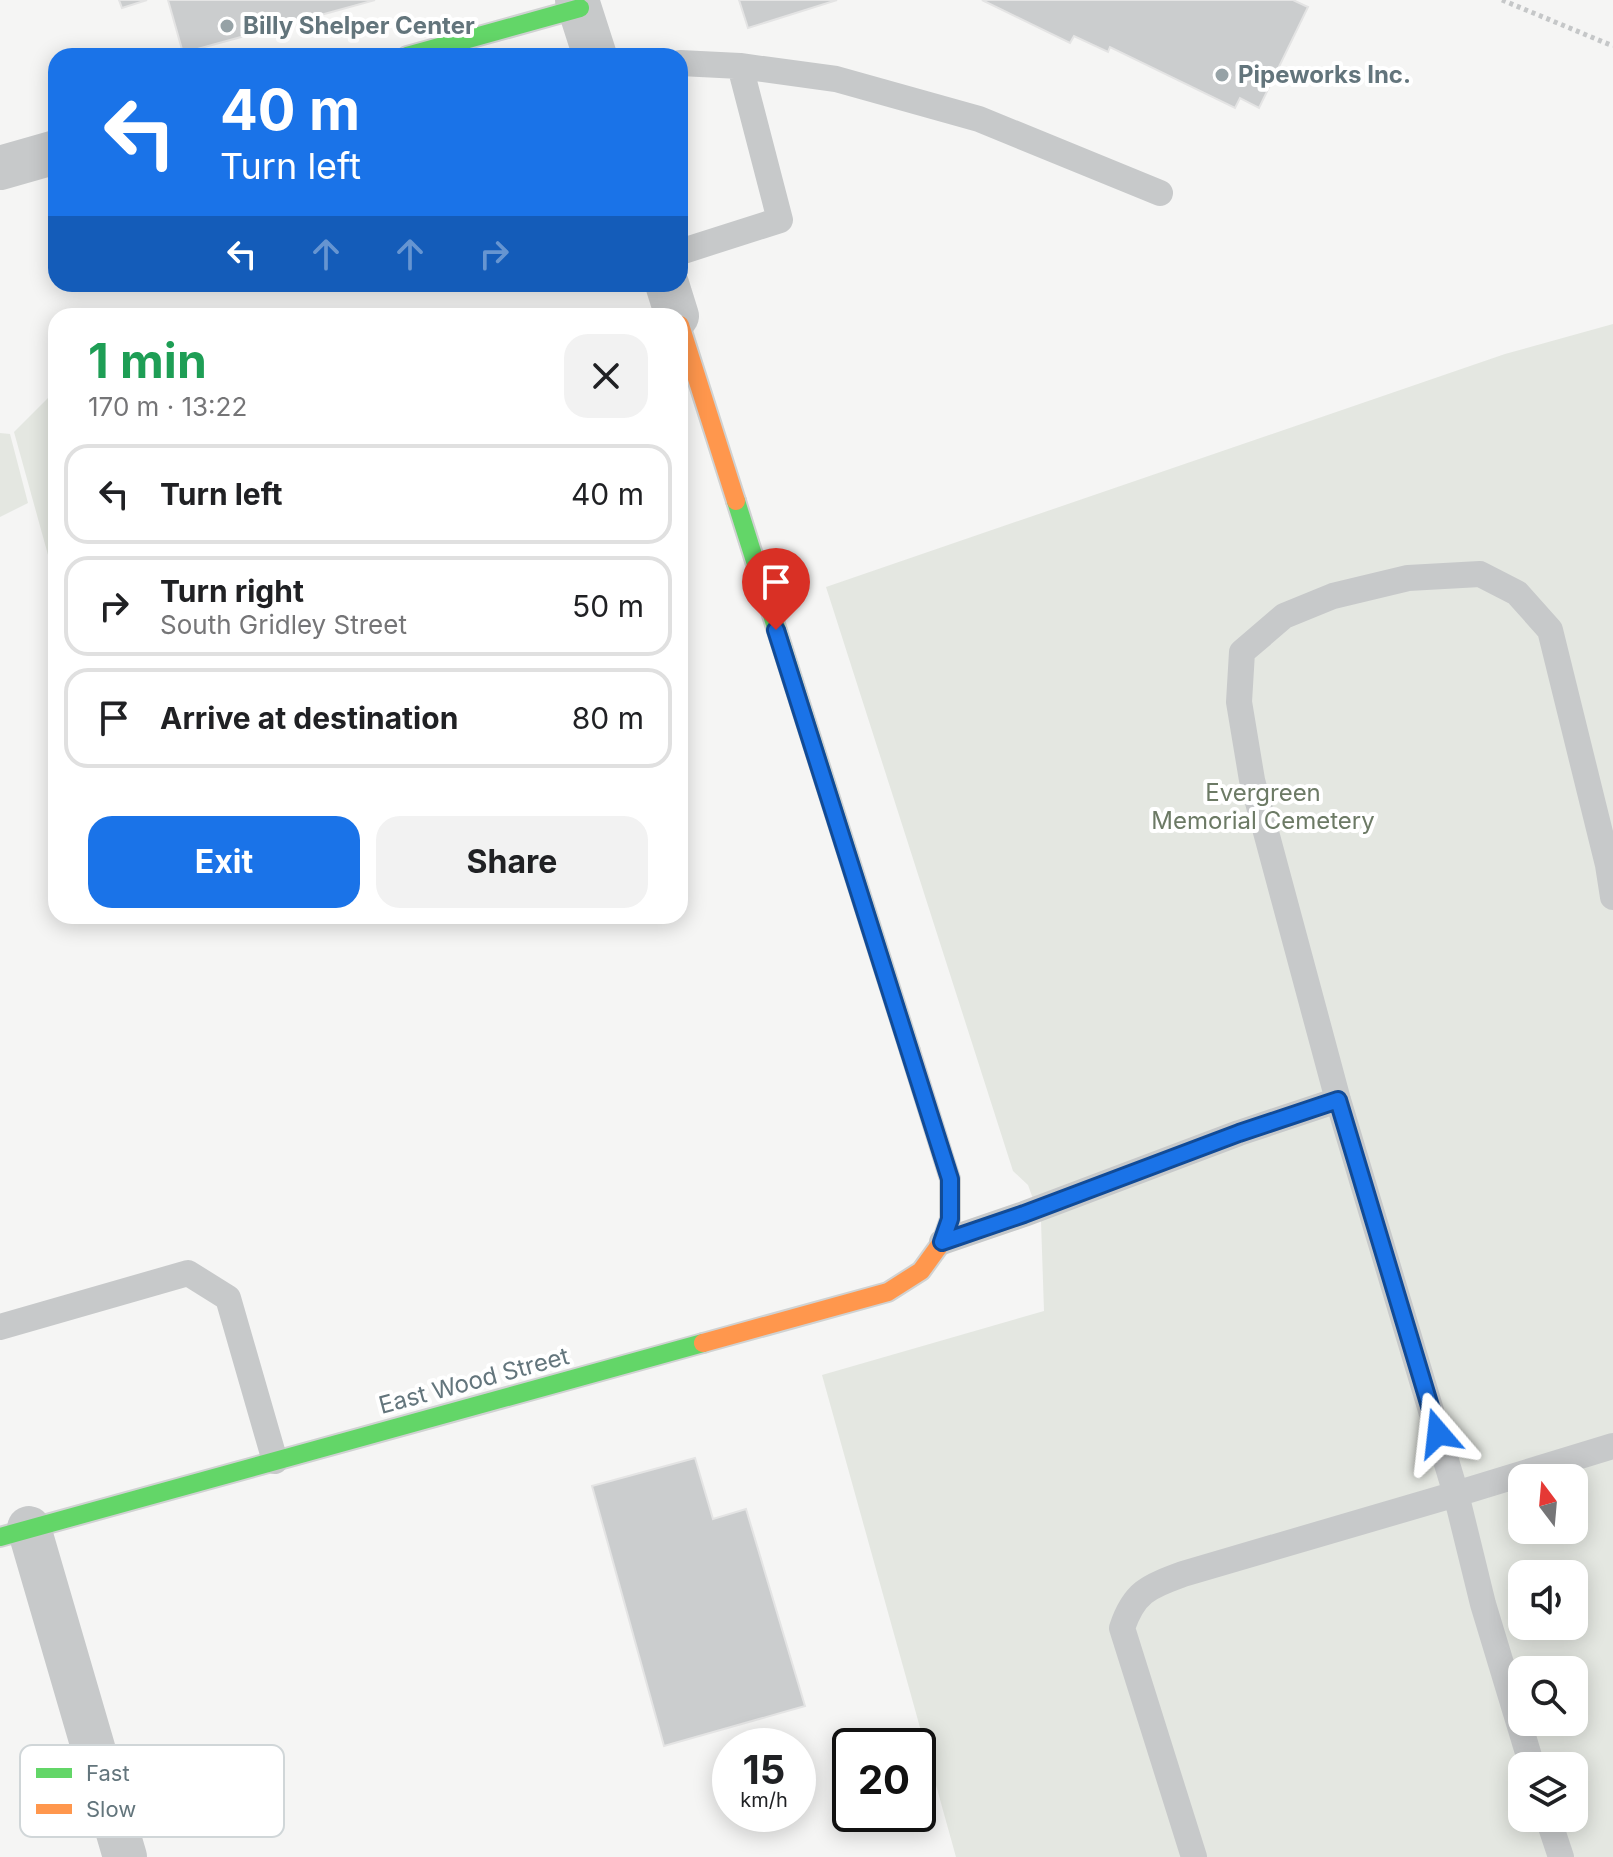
<!DOCTYPE html>
<meta charset="utf-8">
<style>
:root{--surface:#fff;--page:#f2f2f2;--text:#202124;--muted:#757577;--line:#e0e0e0;--accent:#1a73e8}
body{margin:0;font-family:Inter,sans-serif;background:var(--page);color:var(--text);height:100vh;display:flex;flex-direction:column;font-size:30px;white-space:nowrap}
*{box-sizing:border-box;margin:0}
p{font-size:26px;color:var(--muted)}
.icon{flex:none;width:44px;height:44px;fill:none;stroke:currentColor;stroke-width:2;stroke-linecap:round;stroke-linejoin:round}
.map{position:relative;flex:1;overflow:hidden}
.side{position:absolute;left:48px;top:308px;width:640px;height:616px;display:flex;flex-direction:column;background:var(--surface);border-radius:24px;box-shadow:0 4px 20px #0003}
.side>*{flex:none}
.top-card{position:absolute;left:48px;top:48px;width:640px;height:244px;border-radius:24px;box-shadow:0 4px 20px #0003;background:#1a73e8;color:#fff;overflow:hidden}
.needle{width:52px;rotate:344deg}
.controls{position:absolute;left:1508px;top:1464px;display:grid;gap:16px}
.controls a{display:grid;place-items:center;width:80px;height:80px;border-radius:16px;background:var(--surface);box-shadow:0 4px 20px #0003;font-size:40px}
.speed{position:absolute;left:712px;top:1728px;display:flex;gap:16px;font-size:40px;font-weight:700;text-align:center}
.speed>*{display:grid;place-content:center;width:104px;height:104px;border-radius:50%;background:var(--surface);box-shadow:0 4px 20px #0003;line-height:1}
.speed small{font-size:20px;font-weight:400}
.speed .limit{border:4px solid #111;border-radius:12px;background:#fff;color:#111}
.pin{position:absolute;display:grid;place-items:center;width:68px;height:68px;color:#fff;margin:-82px -34px;border-radius:50% 50% 50% 0;rotate:-45deg;box-shadow:0 0 8px #0007}
.pin .icon{rotate:45deg}
.me{position:absolute;width:88px;margin:-44px;rotate:343deg;stroke-linejoin:round;filter:drop-shadow(0 0 6px #0008)}
.turn{display:flex;align-items:center;gap:28px;height:168px;padding:0 40px;font-size:36px}
.turn .icon{width:104px;height:104px;stroke-width:2.5}
.turn b{display:block;font-size:56px;line-height:68px}
.lanes{display:flex;align-items:center;height:76px;padding:0 40px;background:#0003;justify-content:center;gap:40px;direction:ltr}
.lanes .off{opacity:.35}
.round{display:grid;place-items:center;flex:none;width:84px;height:84px;border-radius:24px;background:var(--page)}
.overview{display:flex;align-items:center;justify-content:space-between;height:136px;padding:0 40px}
h1{font-size:48px;font-weight:700;line-height:60px;color:#1e9e55}
.primary-button{display:flex;gap:16px;margin-top:auto;padding:16px 40px}
.primary-button a{flex:1;height:92px;border-radius:24px;background:var(--accent);color:#fff;font-size:32px;font-weight:700;line-height:92px;text-align:center}
.primary-button a+a{background:var(--page);color:var(--text)}
ul{padding:0;list-style:none}
li{display:flex;align-items:center;gap:24px;height:100px;margin:0 16px 12px;padding:0 24px;border:4px solid var(--line);border-radius:24px}
li div{flex:1}
li b{display:block;font-size:30px}
li em{font-style:normal}
.map>svg:first-child{display:block}
</style>
<div class="map">
<svg width="1613" height="1857" viewBox="0 0 1613 1857">
<rect width="100%" height="100%" fill="#f5f5f4"/>
<path fill="#e4e7e1" fill-rule="evenodd" d="M1613 324V1857H956L822 1375 1044 1311 1041 1221 1028 1185 1013 1171 826 587 1505 354ZM1522 1478H1574V1530H1522ZM1522 1574H1574V1626H1522ZM1522 1670H1574V1722H1522ZM1522 1766H1574V1818H1522Z
M56 390V574L53 573 14 432Z
M0 433 10 434 28 503 0 517Z"/>
<path fill="#cbcdce" stroke="#e4e4e4" stroke-width="2" d="M119 0H147L122 8Z
M168 0H375L183 53Z
M739 0H837L748 28Z
M982 0H1293L1308 7 1259 108 1240 98 1235 108 1110 47 1108 52 1074 36 1070 43Z
M695 1458 713 1519 746 1509 805 1706 664 1746 592 1486Z"/>
<g fill="none" stroke-linecap="round" stroke-linejoin="round">
<defs>
<path id="fast" d="M407 56 580 8
M736 501 910 1051
M0 1537 703 1343"/>
<path id="slow" d="M680 325 736 501
M703 1343 888 1292 921 1271 942 1242 950 1219V1179L910 1051"/>
</defs>
<use href="#fast" stroke="#d0d2d2" stroke-width="22"/>
<use href="#slow" stroke="#d0d2d2" stroke-width="22"/>
<path stroke="#c5c7c8" stroke-width="5" stroke-dasharray="4 4" stroke-linecap="butt" d="M1502 0 1613 46"/>
<path stroke="#c7c9ca" stroke-width="26" d="M680 63 740 66 780 220 680 252
M740 66 836 79 979 119 1160 193
M942 1242 1024 1214 1239 1133 1338 1100
M0 1327 188 1273 228 1298 275 1461
M1532 1766 1483 1604 1456 1494 1613 1446
M1548 1818 1561 1857
M1194 1857 1122 1628C1134 1592 1148 1587 1183 1574L1456 1494 1338 1100 1252 780 1239 702 1242 652 1284 616 1333 596 1408 578 1480 574 1517 593 1550 630 1608 865 1613 897"/>
<path stroke="#c7c9ca" stroke-width="44" d="M577 0 595 56
M0 168 56 152
M667 284 677 316
M29 1528 125 1857"/>
<use href="#fast" stroke="#63d668" stroke-width="18"/>
<use href="#slow" stroke="#ff974d" stroke-width="18"/>
</g>
<g fill="none" stroke-linecap="round" stroke-linejoin="round">
<defs>
<path id="route" d="M776 630 950 1179V1219L942 1242 1024 1214 1239 1133 1338 1100 1438 1433"/>
</defs>
<use href="#route" stroke="#114b97" stroke-width="20"/>
<use href="#route" stroke="#1a73e8" stroke-width="14"/>
</g>
<g fill="#96a2a6" stroke="#fff" stroke-width="3">
<circle cx="227" cy="26" r="8"/>
<circle cx="1222" cy="75" r="8"/>
</g>
<g text-anchor="middle" stroke-width="8" stroke-linejoin="round" paint-order="stroke">
<g font-size="24" font-weight="bold" fill="#63757c" stroke="#fff" text-anchor="start">
<text x="243" y="34">Billy Shelper Center</text>
<text x="1238" y="83">Pipeworks Inc.</text>
</g>
<g font-size="24" fill="#6c7a65" stroke="#fff">
<text x="1263" y="801">Evergreen<tspan x="1263" dy="28">Memorial Cemetery</tspan></text>
</g>
<g font-size="24" fill="#63757c" stroke="#fff">
<text transform="translate(474 1381) rotate(-15)" y="8">East Wood Street</text>
</g>
</g>
<rect x="20" y="1745" width="264" height="92" rx="12" fill="#fff" stroke="#d0d6d8" stroke-width="2"/>
<rect x="36" y="1768" width="36" height="10" fill="#63d668"/>
<rect x="36" y="1804" width="36" height="10" fill="#ff974d"/>
<g font-size="22" fill="#63757c">
<text x="86" y="1781">Fast</text>
<text x="86" y="1817">Slow</text>
</g>
</svg>
<div class="controls">
<a><svg class="needle" viewBox="-14 -14 28 28"><path d="M0-13l5 13h-10z" fill="#e53935"/><path d="M0 13l5-13h-10z" fill="#757577"/></svg></a>
<a><svg class="icon" aria-label="sound" viewBox="0 0 24 24"><path d="M4 9h4l5-4v14l-5-4H4zM17 9q2 3 0 6"/></svg></a>
<a><svg class="icon" aria-label="search" viewBox="0 0 24 24"><circle cx="10" cy="10" r="6"/><path d="M15 15l6 6"/></svg></a>
<a><svg class="icon" aria-label="layers" viewBox="0 0 24 24"><path d="M12 4l9 5-9 5-9-5zM3 14l9 5 9-5"/></svg></a>
</div>
<div class="speed"><div>15<small>km/h</small></div><div class="limit">20</div></div>
<div class="pin" style="left:776px;top:630px;background:#d93025"><svg class="icon" aria-label="arrive" viewBox="0 0 24 24"><path d="M6 21V4h12l-3 4 3 4H6"/></svg></div>
<svg class="me" style="left:1438px;top:1433px" viewBox="-20 -20 40 40"><path d="M0-17L14 15 0 8-14 15z" fill="#1a73e8" stroke="#fff" stroke-width="4"/></svg>
<div class="top-card">
<div class="turn"><svg class="icon" aria-label="left" viewBox="0 0 24 24"><path d="M17 20v-9H6M10 6l-5 5 5 5"/></svg><div><b>40 m</b>Turn left</div></div>
<div class="lanes"><svg class="icon" aria-label="left" viewBox="0 0 24 24"><path d="M17 20v-9H6M10 6l-5 5 5 5"/></svg><svg class="icon off" aria-label="ahead" viewBox="0 0 24 24"><path d="M12 20V5M6 11l6-6 6 6"/></svg><svg class="icon off" aria-label="ahead" viewBox="0 0 24 24"><path d="M12 20V5M6 11l6-6 6 6"/></svg><svg class="icon off" aria-label="right" viewBox="0 0 24 24"><path d="M7 20v-9h11M14 6l5 5-5 5"/></svg></div>
</div>
<section class="side">
<div class="overview"><div><h1>1 min</h1><p>170 m · 13:22</p></div><a class="round"><svg class="icon" aria-label="close" viewBox="0 0 24 24"><path d="M6 6l12 12M18 6L6 18"/></svg></a></div>
<ul>
<li><svg class="icon" aria-label="left" viewBox="0 0 24 24"><path d="M17 20v-9H6M10 6l-5 5 5 5"/></svg><div><b>Turn left</b></div><em>40 m</em></li>
<li><svg class="icon" aria-label="right" viewBox="0 0 24 24"><path d="M7 20v-9h11M14 6l5 5-5 5"/></svg><div><b>Turn right</b><p>South Gridley Street</p></div><em>50 m</em></li>
<li><svg class="icon" aria-label="arrive" viewBox="0 0 24 24"><path d="M6 21V4h12l-3 4 3 4H6"/></svg><div><b>Arrive at destination</b></div><em>80 m</em></li>
</ul>
<div class="primary-button"><a>Exit</a><a>Share</a></div>
</section>
</div>
